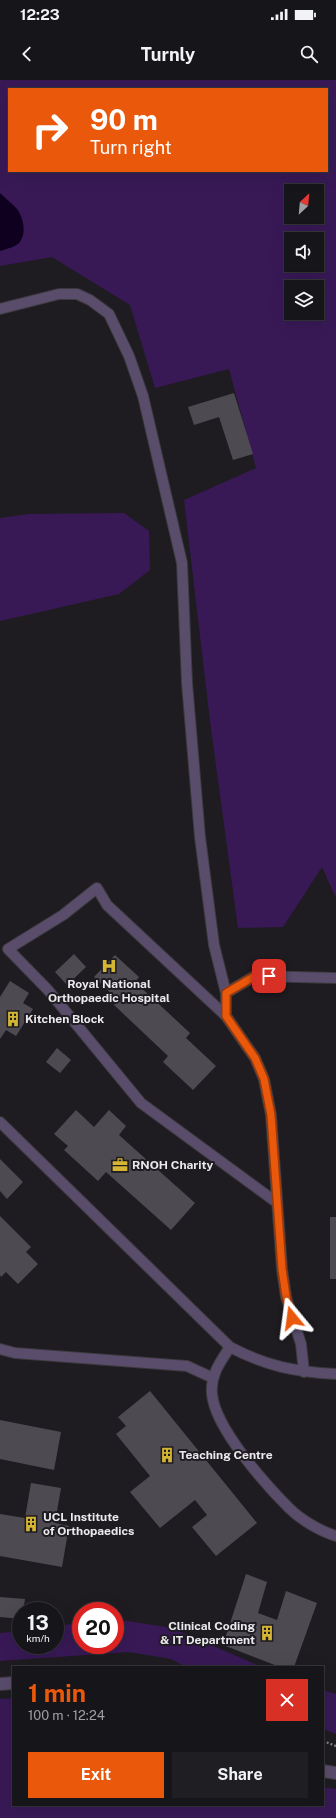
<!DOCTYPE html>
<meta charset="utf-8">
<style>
:root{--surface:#161519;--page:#1f1e22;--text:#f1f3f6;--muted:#9e9fa2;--line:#353438;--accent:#ea580c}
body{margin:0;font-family:"Public Sans",sans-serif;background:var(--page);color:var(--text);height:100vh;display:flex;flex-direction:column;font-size:15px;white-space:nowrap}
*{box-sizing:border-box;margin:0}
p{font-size:13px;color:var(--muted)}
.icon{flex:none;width:22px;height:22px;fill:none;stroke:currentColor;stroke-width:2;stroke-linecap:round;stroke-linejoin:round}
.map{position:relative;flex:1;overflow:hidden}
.drawer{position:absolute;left:12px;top:1586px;width:312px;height:140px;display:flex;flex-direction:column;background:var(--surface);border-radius:0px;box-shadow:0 4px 16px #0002,0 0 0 1px var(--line)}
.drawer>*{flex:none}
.guide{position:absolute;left:8px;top:8px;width:320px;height:84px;border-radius:0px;box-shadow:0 4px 16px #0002,0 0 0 1px var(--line);background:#ea580c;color:#fff;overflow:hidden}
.needle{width:26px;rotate:26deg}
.fabs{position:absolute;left:284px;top:104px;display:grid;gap:8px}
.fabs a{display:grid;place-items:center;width:40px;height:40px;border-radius:0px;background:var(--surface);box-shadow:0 4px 16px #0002,0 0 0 1px var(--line);font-size:20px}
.speed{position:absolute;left:12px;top:1522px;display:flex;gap:8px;font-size:20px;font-weight:700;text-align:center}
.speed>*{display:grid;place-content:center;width:52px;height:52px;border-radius:50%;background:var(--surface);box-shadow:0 4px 16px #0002,0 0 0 1px var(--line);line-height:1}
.speed small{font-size:10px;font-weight:400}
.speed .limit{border:6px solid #d22;background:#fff;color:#111}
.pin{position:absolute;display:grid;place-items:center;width:34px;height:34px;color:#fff;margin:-17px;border-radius:8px;box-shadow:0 2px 6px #0006}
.me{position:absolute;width:44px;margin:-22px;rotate:344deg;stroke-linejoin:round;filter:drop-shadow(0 0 3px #0008)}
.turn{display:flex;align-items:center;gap:14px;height:84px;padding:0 16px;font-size:18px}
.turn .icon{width:52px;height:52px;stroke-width:2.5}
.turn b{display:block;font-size:28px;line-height:34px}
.round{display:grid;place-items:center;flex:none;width:42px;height:42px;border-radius:0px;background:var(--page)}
.summary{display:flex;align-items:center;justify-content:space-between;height:68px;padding:0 16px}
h1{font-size:24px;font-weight:700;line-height:30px;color:var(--accent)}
.button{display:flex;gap:8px;margin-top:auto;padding:8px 16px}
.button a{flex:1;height:46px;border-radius:0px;background:var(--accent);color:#fff;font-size:16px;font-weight:700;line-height:46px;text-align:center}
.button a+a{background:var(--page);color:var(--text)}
.status{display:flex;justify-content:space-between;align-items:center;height:28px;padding:0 20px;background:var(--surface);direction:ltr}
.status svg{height:11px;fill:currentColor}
header{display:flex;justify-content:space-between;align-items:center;height:52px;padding:0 16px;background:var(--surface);font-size:18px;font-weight:700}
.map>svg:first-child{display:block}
</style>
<div class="status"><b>12:23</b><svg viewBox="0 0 49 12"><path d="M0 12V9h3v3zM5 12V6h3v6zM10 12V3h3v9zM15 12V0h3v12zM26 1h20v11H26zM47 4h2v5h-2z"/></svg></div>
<header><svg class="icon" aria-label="back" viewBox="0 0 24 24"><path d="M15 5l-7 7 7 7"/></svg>Turnly<svg class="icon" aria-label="search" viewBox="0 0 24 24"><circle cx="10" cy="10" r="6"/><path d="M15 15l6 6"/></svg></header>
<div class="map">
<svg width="336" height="1738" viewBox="0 0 336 1738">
<rect width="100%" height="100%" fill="#1e1c21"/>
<path fill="#381956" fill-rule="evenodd" d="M0 0H336V818L322 787 283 847 238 848 210 641 184 420 256 388 229 289 155 308 130 225 52 177 0 186ZM9 9H327V91H9ZM291 111H317V137H291ZM291 159H317V185H291ZM291 207H317V233H291Z
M124 433 149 451 150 490 119 514 0 541V438L29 434Z
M115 1539 172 1548 262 1587H186L171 1579 129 1572 0 1581V1553L21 1551V1565H55V1546L81 1543V1565H115Z
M323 1610 336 1614V1654L323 1649Z
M13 1618V1725H323V1707L336 1709V1738H0V1619Z"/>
<path fill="#0f001f" d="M0 113C5 118 12 123 17 129 23 137 27 152 20 162 16 167 6 169 0 171Z"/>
<path fill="#4d4b51" d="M234 313 253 374 233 380 219 337 194 345 188 327Z
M74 874 86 887 67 905 55 892Z
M115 875 139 897 135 902 190 953 186 958 216 986 193 1010 163 982 168 976 114 925 118 920 94 897Z
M10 901 29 913 23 923 33 929 16 956 6 950 0 959V917Z
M57 968 71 980 60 993 46 982Z
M76 1030 94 1047 109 1030 126 1046 119 1055 195 1123 171 1150 106 1092 98 1101 64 1070 68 1066 54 1054Z
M0 1079 23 1102 7 1119 0 1111Z
M0 1136 31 1167 26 1172 38 1184 18 1204 6 1192 1 1197 0 1195Z
M330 1137H336V1199H330Z
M150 1311 257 1443 216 1476 192 1447 207 1435 195 1420 160 1448 130 1412 150 1396 116 1354 126 1346 118 1337Z
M0 1340 61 1352 54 1390 0 1379Z
M31 1403 61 1408 55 1443 69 1446 62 1487 0 1476V1434L25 1438Z
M246 1494 267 1502 258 1533 277 1540 286 1511 317 1523 294 1587H280L223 1565Z
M0 1517 25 1519 23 1531H21V1539L0 1537Z"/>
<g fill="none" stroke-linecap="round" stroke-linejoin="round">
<defs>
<path id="service" d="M0 229 59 214H77L90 220 109 234 129 276 143 316 182 483 187 603 200 757 214 865 226 913
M226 936 107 825 97 808 63 835 8 869 48 910 141 1023 276 1122
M0 1042 230 1267C266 1286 295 1292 336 1294
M230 1267C221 1281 210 1295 212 1314 215 1348 265 1404 289 1428 301 1440 320 1451 336 1456
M0 1269 15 1273 187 1286 213 1298
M304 1292 301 1264 286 1217 282 1189 271 1035 264 999 255 978 226 936V913L255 896 336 898"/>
<path id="tertiary" d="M0 1604 13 1603
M323 1691 336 1693"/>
</defs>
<use href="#service" stroke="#3b393e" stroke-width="12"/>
<use href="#tertiary" stroke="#3b393e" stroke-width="14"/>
<path stroke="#7f7d81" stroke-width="2.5" stroke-dasharray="2 2" stroke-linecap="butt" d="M323 1661 336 1666"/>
<use href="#service" stroke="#5a4d6c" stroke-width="10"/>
<use href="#tertiary" stroke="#5a4d6c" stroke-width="12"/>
</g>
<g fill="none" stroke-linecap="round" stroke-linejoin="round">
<defs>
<path id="route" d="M269 896H255L226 913V936L255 978 264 999 271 1035 282 1189 286 1216 292 1238"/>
</defs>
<use href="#route" stroke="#983908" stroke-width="10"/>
<use href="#route" stroke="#ea580c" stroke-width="7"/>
</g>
<defs>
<symbol id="hospital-bare" viewBox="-9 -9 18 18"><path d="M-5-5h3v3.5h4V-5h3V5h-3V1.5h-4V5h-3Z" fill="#d5b534" stroke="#1e1c21" stroke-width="2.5" paint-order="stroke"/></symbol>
<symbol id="building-bare" viewBox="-9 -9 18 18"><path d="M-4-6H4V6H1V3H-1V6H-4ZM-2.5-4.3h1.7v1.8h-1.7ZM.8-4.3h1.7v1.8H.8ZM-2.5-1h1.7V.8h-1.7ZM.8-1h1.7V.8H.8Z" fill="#d5b534" stroke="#1e1c21" stroke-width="2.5" paint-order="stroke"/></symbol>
<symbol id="office-bare" viewBox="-9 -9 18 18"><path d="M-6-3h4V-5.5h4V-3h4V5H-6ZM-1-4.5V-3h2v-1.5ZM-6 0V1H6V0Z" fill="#d5b534" stroke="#1e1c21" stroke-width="2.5" paint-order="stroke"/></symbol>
</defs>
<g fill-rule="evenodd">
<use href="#hospital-bare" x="98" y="875" width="22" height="22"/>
<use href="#building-bare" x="2" y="928" width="22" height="22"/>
<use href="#office-bare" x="109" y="1074" width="22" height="22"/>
<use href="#building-bare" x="156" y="1364" width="22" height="22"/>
<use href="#building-bare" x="20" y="1433" width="22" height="22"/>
<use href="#building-bare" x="256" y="1542" width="22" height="22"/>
</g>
<g text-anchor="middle" stroke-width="4" stroke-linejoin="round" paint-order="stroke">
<g font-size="12" font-weight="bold" fill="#ebe9ed" stroke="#1e1c21" text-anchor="start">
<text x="109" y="908" text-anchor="middle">Royal National<tspan x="109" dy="14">Orthopaedic Hospital</tspan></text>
<text x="25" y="943">Kitchen Block</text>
<text x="132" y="1089">RNOH Charity</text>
<text x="179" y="1379">Teaching Centre</text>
<text x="43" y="1441">UCL Institute<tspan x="43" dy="14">of Orthopaedics</tspan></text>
<text x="255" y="1550" text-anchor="end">Clinical Coding<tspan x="255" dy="14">&amp; IT Department</tspan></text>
</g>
</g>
</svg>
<div class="fabs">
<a><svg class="needle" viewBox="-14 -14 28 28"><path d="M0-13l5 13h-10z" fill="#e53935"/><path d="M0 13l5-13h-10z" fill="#9e9fa2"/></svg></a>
<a><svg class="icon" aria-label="sound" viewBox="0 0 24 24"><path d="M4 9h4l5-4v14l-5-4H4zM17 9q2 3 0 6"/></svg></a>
<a><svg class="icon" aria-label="layers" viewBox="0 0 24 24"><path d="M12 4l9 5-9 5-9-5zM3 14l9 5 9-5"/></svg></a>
</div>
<div class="speed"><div>13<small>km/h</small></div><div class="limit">20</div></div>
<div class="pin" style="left:269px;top:896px;background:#d93025"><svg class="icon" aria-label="arrive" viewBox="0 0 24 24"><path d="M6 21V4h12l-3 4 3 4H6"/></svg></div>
<svg class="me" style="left:292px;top:1238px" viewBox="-20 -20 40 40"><path d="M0-17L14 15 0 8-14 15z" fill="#ea580c" stroke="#fff" stroke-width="4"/></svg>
<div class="guide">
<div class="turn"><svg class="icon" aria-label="right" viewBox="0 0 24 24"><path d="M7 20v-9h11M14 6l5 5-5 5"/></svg><div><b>90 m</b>Turn right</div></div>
</div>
<section class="drawer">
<div class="summary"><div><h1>1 min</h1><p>100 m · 12:24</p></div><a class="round" style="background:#d93025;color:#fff"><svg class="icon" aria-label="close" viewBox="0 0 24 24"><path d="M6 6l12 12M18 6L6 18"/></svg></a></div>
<div class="button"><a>Exit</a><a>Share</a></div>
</section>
</div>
